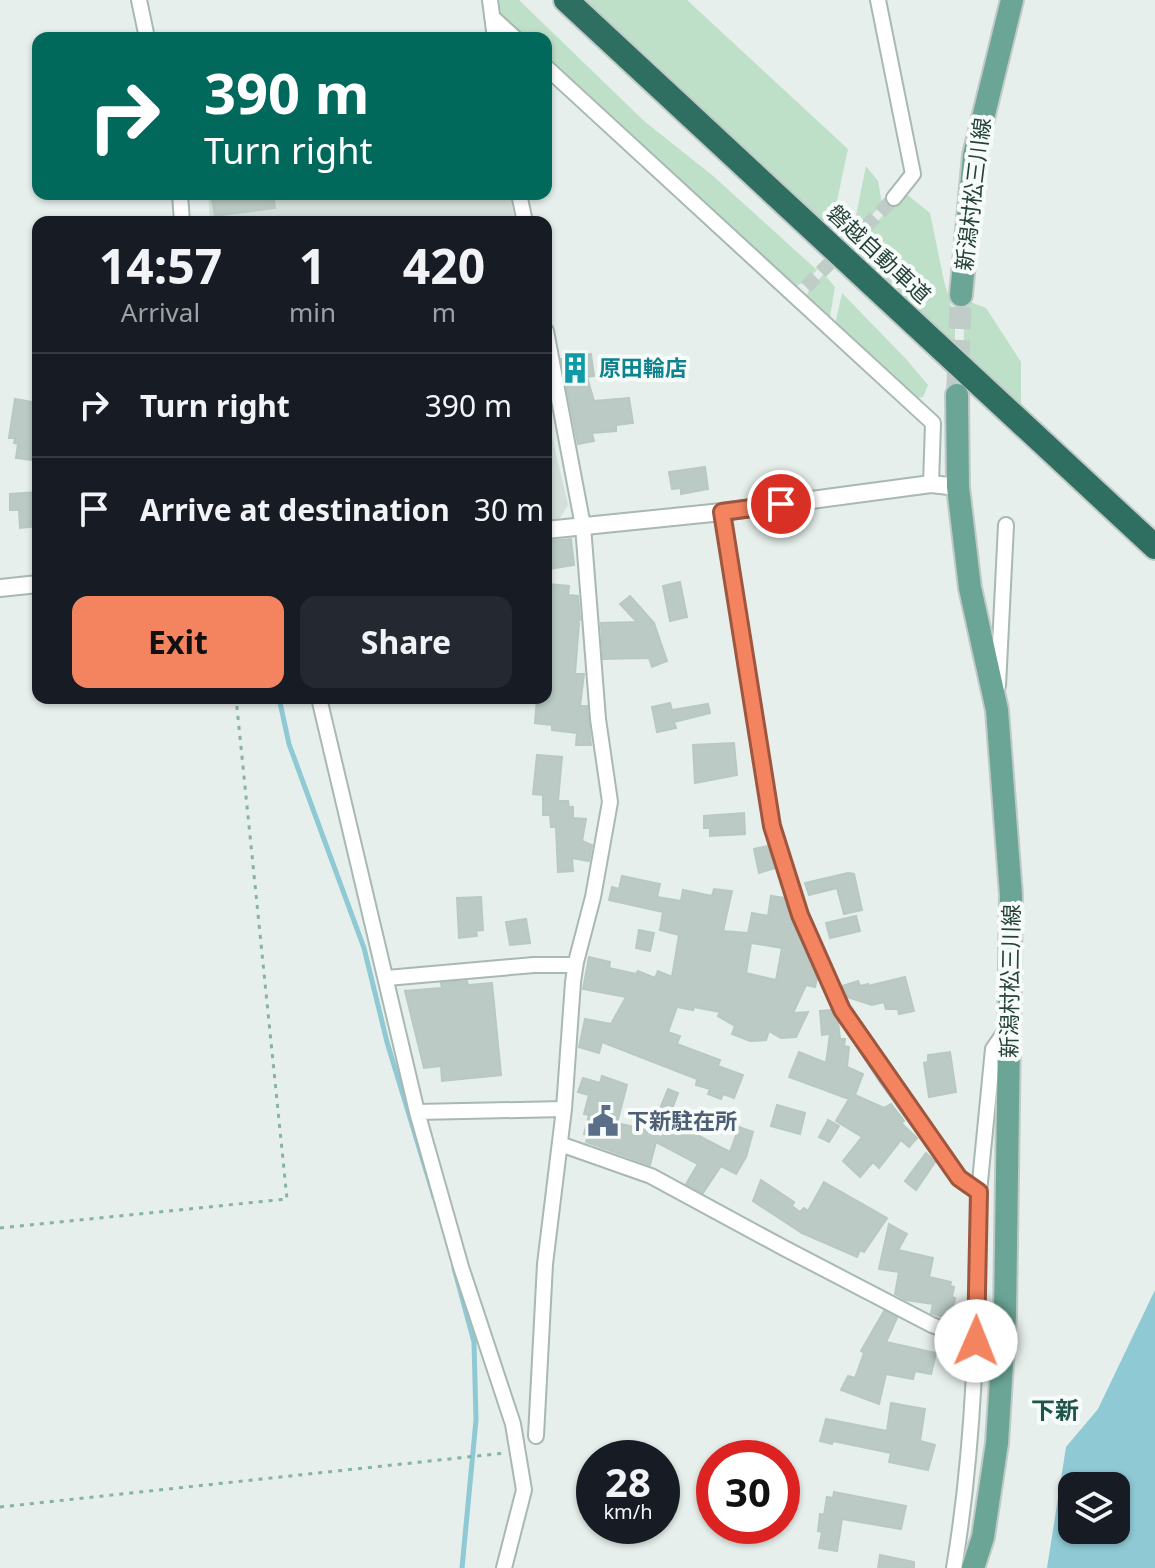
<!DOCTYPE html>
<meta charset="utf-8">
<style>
:root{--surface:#171b24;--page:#242831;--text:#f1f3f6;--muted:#9ea1a6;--line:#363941;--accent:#f4845f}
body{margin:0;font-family:"Noto Sans","Noto Sans JP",sans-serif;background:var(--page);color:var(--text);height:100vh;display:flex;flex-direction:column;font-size:30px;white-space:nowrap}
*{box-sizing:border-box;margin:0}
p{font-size:26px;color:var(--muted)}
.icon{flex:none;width:44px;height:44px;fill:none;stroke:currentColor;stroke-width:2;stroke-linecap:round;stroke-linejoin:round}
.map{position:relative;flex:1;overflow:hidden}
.side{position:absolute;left:32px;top:216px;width:520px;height:488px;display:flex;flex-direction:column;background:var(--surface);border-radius:16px;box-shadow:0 2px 6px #0004}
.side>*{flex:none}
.hud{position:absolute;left:32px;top:32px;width:520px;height:168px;border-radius:16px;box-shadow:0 2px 6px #0004;background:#00695c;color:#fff;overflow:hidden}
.tools{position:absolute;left:1058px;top:1472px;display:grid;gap:16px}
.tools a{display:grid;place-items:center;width:72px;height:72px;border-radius:16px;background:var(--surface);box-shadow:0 2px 6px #0004;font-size:40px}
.speed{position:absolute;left:576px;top:1440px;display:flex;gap:16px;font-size:40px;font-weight:700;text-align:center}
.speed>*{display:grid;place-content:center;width:104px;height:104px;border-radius:50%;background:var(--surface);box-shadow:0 2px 6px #0004;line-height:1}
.speed small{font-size:20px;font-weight:400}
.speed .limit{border:12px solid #d22;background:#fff;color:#111}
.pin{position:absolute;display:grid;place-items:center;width:68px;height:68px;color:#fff;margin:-34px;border:4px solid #fff;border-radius:50%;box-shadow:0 2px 8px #0007}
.me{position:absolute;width:88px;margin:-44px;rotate:1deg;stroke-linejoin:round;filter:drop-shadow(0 0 6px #0008)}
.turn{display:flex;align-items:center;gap:28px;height:168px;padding:0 40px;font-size:36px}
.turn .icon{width:104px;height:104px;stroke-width:2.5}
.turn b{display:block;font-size:56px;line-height:68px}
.eta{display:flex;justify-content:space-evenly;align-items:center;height:136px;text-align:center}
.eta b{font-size:48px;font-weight:700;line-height:56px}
.action{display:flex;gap:16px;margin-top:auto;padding:16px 40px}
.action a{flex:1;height:92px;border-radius:16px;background:var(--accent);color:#111;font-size:32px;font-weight:700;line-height:92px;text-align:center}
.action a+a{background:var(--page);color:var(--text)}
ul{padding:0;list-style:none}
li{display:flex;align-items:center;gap:24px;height:104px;padding:0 40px;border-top:2px solid var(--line)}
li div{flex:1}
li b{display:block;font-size:30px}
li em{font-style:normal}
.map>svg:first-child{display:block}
</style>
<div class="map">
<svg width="1155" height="1568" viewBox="0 0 1155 1568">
<rect width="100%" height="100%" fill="#e6efeb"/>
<path fill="#d4dfda" d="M208 194H510L515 222H210Z
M551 432 568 505 559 520 546 521V433Z"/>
<path fill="#bfe0c8" d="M495 0H519L644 121 712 175 817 270 804 282 793 288 546 61V38H522L496 13Z
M585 0H687L848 149 831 229Z
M866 166 878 181 882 204 856 232 853 230Z
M905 193 930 213 944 281 955 320V353L881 281 879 272 883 263 861 238Z
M824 274 835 287 830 317 823 316 805 299 810 288Z
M842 293 906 359 928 385 923 397 912 399 835 325Z
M965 300 986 308 1021 362V416L963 357Z"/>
<path fill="#8ec9d4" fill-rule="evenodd" d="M1155 1290V1568H1047L1066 1447 1098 1409ZM1072 1486H1116V1530H1072Z"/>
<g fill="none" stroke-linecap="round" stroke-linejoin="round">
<path stroke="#8ec9d4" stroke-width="5" d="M279 698 289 744 364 948 387 1042 434 1197
M454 1268 474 1342 476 1420 462 1568"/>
</g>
<path fill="#bbcac4" stroke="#b8c9c2" stroke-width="2" fill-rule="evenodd" d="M211 194H273L275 208 215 216Z
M591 354 594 376 587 377 594 401 629 398 633 423 616 425V431L592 433 594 441 578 444 561 359Z
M15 399 38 403 31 460 16 458 18 444 14 443 15 438H9Z
M705 467 708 489 681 494V488L672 489 669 472Z
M38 492V526L20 528 19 510H10V494Z
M571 539 574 565 549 569V566H546V541Z
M680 582 687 617 670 621 663 586Z
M547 584 569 586 568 595 578 596 580 620 575 623H579L575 674H584L580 706H587L591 745H576L577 733 552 730V725L535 723 537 698H546Z
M630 596 654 623 667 661 652 667 649 658 603 659 601 623 637 622 620 604Z
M670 703 672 710 708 704 710 713 674 722 676 728 657 732 652 707Z
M734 743 737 775 695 783 693 745Z
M537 755 562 757 558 801H568L569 807H573V818L586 819 582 841 592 845 589 861 572 858 573 871 558 872 556 827H551L550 815H543V795L533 794Z
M744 813 745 834 710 836V828H704V816Z
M768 846 775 868 759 873 754 849Z
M848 873 854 874 862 910 844 914 837 888 809 895 805 883Z
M622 876 660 884 657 897 681 901 683 890 712 896 714 889 732 891 723 931 748 933 752 913 768 916 771 896 784 898 817 978 815 987 806 985 793 1013 808 1012 796 1037 781 1038 769 1031 766 1040 750 1041 732 1034 735 1026 718 1016 720 1012 694 1007 693 1010 677 1007 668 1032 680 1036 677 1044 720 1060 718 1066 743 1075 734 1098 723 1094 721 1099 708 1094 710 1089 696 1085 697 1079 602 1042 599 1053 579 1047 585 1019 611 1024 626 997 583 989 589 957 610 962 609 968 636 974 638 971 655 978 658 971 672 977 679 935 660 930 663 912 609 900 612 887 619 889ZM751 943 782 948 776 980 746 973Z
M481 897 483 930 476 931 477 936 459 938 457 898Z
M856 916 860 931 830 938 826 923Z
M526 919 530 943 510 945 506 922Z
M639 930 654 933 650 951 636 948Z
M905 977 914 1011 899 1014 898 1009H886L884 1002 872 1005 847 997 842 986 858 981 860 986 868 984V986Z
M467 981 468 985 492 983 501 1075 442 1081 441 1066 424 1068 405 991 442 988 441 983Z
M831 1010 838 1022 840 1039H845L844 1046 849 1047 847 1067 863 1074 855 1095 884 1108 891 1104 904 1121 901 1123 917 1138 909 1147 901 1140 879 1168 873 1162 860 1177 843 1161 862 1137 836 1121 849 1099 789 1077 799 1052 826 1063 830 1034 822 1035 820 1011Z
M950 1052 956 1092 929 1097 924 1063 928 1062V1055Z
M602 1076 627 1085 617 1123 651 1131 668 1089 678 1093 668 1120 730 1152 739 1127 753 1132 746 1157 736 1174 721 1166 703 1193 686 1184 698 1164 656 1142 650 1165 586 1142 588 1135 584 1134 589 1115 584 1114 589 1095 578 1092 583 1078 600 1083Z
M777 1105 805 1113 800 1134 771 1126Z
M828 1120 839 1126 829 1142 819 1137Z
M926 1153 935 1162 916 1190 905 1181Z
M761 1180 794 1202 792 1206 800 1212 804 1208 808 1211 824 1182 887 1218 864 1252 860 1250 857 1257 802 1233 753 1201Z
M889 1224 907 1234 898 1250 933 1258 929 1277 951 1282 950 1286 954 1287 952 1297 955 1298 951 1320 931 1313 933 1304 906 1300 895 1294 899 1272 879 1269Z
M884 1311 897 1318 886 1342 936 1353 931 1374 915 1371 913 1379 886 1374 879 1404 841 1390 848 1376 855 1378 864 1353 861 1351Z
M891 1403 925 1409 920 1441 935 1445 928 1470 889 1462 891 1453 833 1441 832 1444 820 1441 826 1419 887 1431Z
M834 1492 906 1506 901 1529 842 1519 837 1551 819 1548 822 1532 818 1531 820 1514 824 1515 827 1497 833 1498Z
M880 1555 914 1562V1568H878Z"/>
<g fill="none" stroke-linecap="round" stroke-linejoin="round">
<path stroke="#bfccc8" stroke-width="14" stroke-dasharray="14 7" stroke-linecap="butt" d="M806 287 894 198"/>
<path stroke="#bfccc8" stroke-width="22" stroke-dasharray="22 11" stroke-linecap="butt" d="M957 395 961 295"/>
<defs>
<path id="minor" d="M139 0 147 38
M490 0 495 38
M878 0 913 174 894 198
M492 17 515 38
M546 67 933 423 931 484
M180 194 182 222
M519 194 525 222
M722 512 772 826 800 915 842 1010 887 1078 959 1178 979 1192 993 1049 1009 1026
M998 686 1006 525
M319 698 417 1112 461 1267 513 1424 524 1490 504 1568
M387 978 534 965H575
M417 1112 564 1109
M560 1144 651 1176 784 1248 932 1325 976 1341
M536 1436 545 1264 564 1109 573 982 576 962 593 897 610 802 598 719 583 526 546 331
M954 1568C975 1444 977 1318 979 1192"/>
<path id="tertiary" d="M546 530 722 512 931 484 958 487
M0 588 38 584"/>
<path id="primary" d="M961 295 974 155 1012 0
M957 395 958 487 970 588 997 710 1011 895 1005 1315 997 1443 983 1537 973 1568"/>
<path id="motorway" d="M566 0 1155 547"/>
</defs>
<use href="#minor" stroke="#a8b8b2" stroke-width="18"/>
<use href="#tertiary" stroke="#a8b8b2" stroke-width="20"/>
<use href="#primary" stroke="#c2cac8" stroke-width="26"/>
<use href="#motorway" stroke="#c2cac8" stroke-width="28"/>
<path stroke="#86b3a5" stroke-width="3" stroke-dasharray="4 6" stroke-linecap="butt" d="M0 1228 287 1199 236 698
M0 1507 505 1453"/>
<use href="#minor" stroke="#fff" stroke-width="14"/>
<use href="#tertiary" stroke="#fff" stroke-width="16"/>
<use href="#primary" stroke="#6aa596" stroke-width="22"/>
<use href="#motorway" stroke="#2f6f62" stroke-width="24"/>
</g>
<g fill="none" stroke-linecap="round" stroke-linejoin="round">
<defs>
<path id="route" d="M781 504 722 512 772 826 800 915 842 1010 959 1178 979 1192 976 1341"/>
</defs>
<use href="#route" stroke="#9f563e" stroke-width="20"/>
<use href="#route" stroke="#f4845f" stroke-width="14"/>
</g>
<defs>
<symbol id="building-bare" viewBox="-9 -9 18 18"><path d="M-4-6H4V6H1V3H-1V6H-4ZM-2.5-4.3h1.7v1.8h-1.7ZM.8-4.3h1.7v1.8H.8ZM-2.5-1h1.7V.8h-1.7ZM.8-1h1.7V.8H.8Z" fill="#0f9aa8" stroke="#f7fbf9" stroke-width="2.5" paint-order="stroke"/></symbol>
<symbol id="civic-bare" viewBox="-9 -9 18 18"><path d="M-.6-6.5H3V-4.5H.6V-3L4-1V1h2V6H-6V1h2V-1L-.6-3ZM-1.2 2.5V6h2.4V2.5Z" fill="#5c6f8a" stroke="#f7fbf9" stroke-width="2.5" paint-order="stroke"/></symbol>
</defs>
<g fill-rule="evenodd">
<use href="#building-bare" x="553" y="346" width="44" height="44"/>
<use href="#civic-bare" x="581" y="1099" width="44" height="44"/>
</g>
<g text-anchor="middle" stroke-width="8" stroke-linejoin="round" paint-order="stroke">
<g font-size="22" fill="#24423a" stroke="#f7fbf9">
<text transform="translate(973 194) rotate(-83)" y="8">新潟村松三川線</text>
<text transform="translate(879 254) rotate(43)" y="8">磐越自動車道</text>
<text transform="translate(1010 981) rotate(-89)" y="8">新潟村松三川線</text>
</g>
<g font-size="22" font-weight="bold" fill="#0d838f" stroke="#f7fbf9" text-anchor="start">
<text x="599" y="376">原田輪店</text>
</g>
<g font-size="22" font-weight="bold" fill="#4e5e75" stroke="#f7fbf9" text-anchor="start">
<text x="627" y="1129">下新駐在所</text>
</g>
<g font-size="24" font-weight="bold" fill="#1f5548" stroke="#f7fbf9">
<text x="1055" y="1419">下新</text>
</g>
</g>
</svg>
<div class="tools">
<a><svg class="icon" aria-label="layers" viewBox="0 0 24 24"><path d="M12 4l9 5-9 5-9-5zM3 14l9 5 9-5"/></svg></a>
</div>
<div class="speed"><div>28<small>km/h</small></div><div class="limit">30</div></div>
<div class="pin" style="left:781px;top:504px;background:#d93025"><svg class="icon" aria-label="arrive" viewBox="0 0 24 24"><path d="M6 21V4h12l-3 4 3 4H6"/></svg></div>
<svg class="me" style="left:976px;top:1341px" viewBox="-20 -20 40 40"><circle r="19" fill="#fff"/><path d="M0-13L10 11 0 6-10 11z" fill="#f4845f"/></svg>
<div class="hud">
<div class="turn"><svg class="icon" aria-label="right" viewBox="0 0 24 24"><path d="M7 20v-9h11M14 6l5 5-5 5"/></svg><div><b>390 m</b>Turn right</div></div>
</div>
<section class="side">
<div class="eta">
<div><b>14:57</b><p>Arrival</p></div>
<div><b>1</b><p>min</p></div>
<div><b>420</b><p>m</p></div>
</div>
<ul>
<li><svg class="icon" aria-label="right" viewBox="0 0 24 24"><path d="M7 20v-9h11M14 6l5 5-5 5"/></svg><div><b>Turn right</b></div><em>390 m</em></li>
<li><svg class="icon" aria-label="arrive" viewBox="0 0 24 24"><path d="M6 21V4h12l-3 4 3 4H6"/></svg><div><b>Arrive at destination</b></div><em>30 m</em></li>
</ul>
<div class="action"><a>Exit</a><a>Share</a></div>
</section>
</div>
